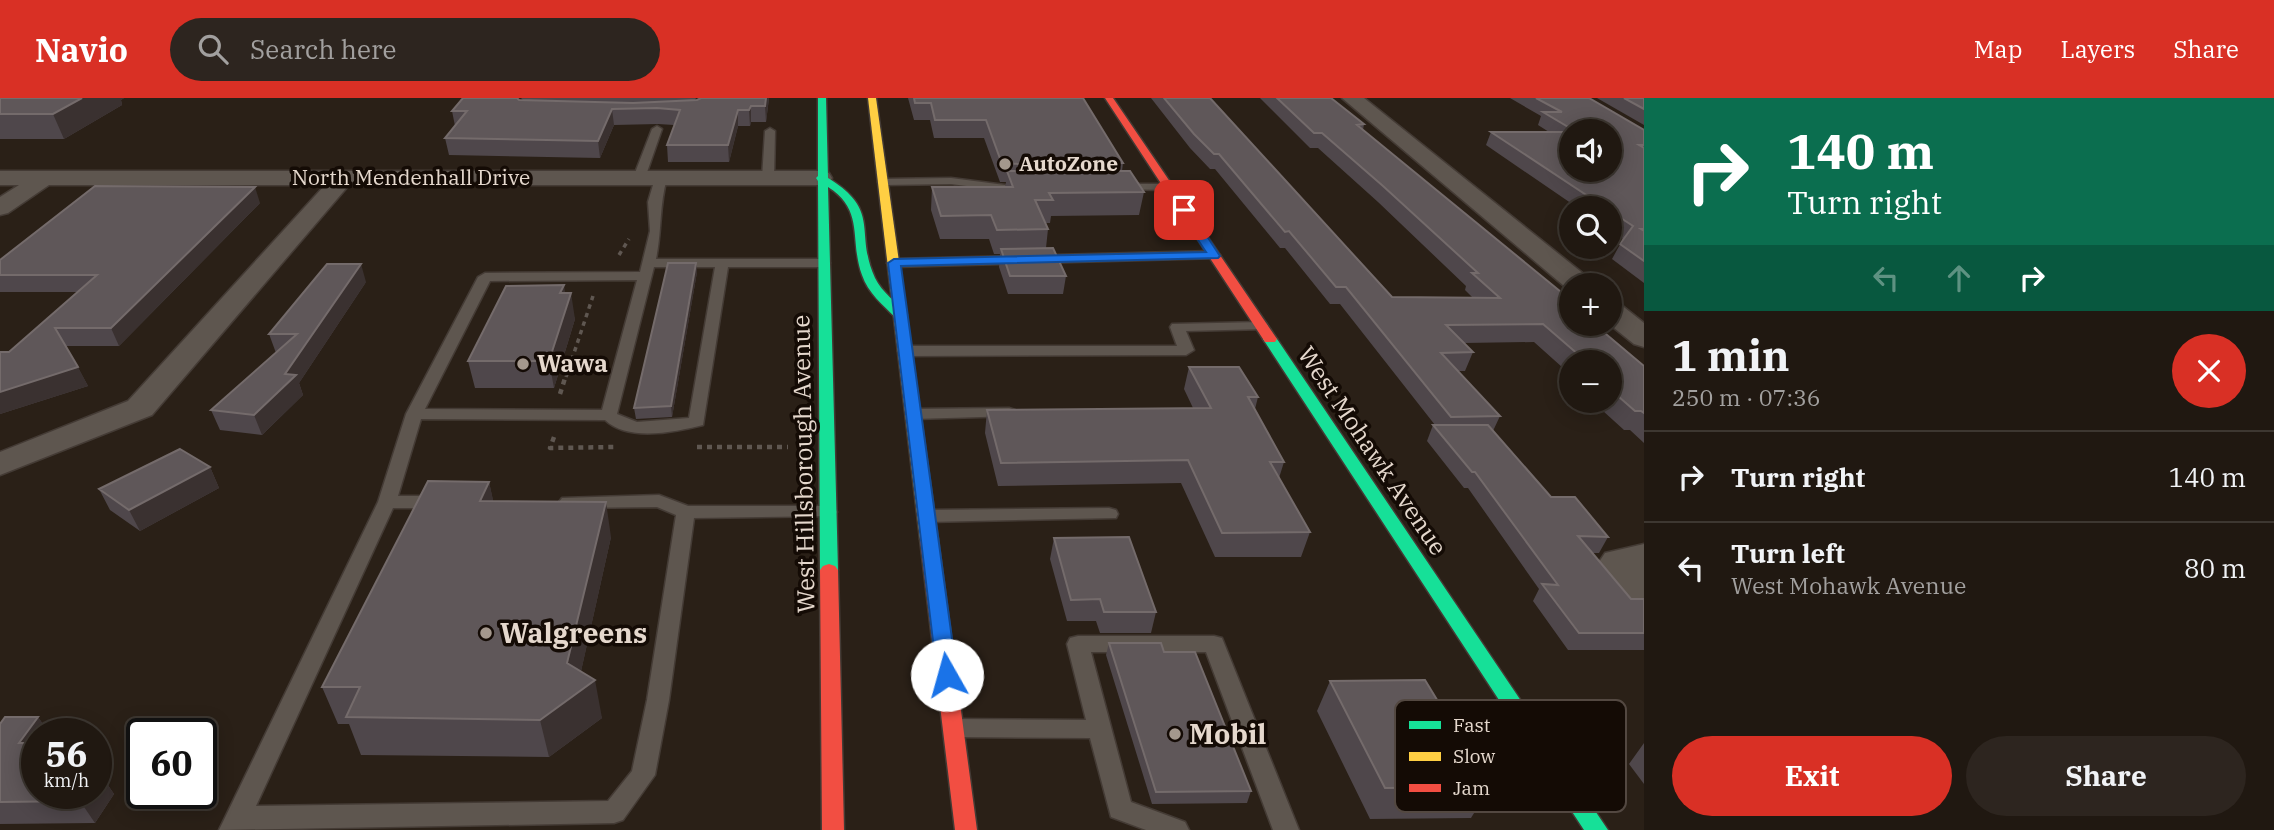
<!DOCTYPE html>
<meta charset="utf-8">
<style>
:root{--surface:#201811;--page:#2d251f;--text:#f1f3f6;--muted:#a2a09f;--line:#3d3731;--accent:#d93025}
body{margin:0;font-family:"IBM Plex Serif",serif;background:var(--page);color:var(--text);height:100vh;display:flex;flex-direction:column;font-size:26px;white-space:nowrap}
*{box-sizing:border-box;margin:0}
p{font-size:23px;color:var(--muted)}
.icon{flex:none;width:38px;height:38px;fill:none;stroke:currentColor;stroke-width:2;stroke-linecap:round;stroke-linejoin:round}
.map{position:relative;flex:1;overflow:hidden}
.side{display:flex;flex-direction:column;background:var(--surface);width:630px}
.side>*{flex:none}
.top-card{background:#0b6e4f;color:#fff;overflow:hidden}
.controls{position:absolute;left:1559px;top:21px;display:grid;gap:14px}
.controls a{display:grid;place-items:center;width:63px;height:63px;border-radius:50%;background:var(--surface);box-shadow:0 4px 18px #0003,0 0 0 2px var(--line);font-size:35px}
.speed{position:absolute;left:21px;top:620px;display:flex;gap:14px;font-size:35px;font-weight:700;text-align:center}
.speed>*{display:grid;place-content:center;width:91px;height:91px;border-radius:50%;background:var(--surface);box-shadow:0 4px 18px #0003,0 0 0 2px var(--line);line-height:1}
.speed small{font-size:18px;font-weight:400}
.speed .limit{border:4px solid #111;border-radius:10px;background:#fff;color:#111}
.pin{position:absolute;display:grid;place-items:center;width:60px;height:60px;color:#fff;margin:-30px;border-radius:14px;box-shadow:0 4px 10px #0006}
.me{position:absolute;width:77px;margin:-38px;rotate:353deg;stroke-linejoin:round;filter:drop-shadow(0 0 5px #0008)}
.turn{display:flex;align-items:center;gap:24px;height:147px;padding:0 28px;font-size:32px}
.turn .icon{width:91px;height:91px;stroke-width:2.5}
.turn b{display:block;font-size:49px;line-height:60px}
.lanes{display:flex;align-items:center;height:66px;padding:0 28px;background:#0003;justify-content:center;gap:35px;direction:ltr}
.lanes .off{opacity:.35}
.round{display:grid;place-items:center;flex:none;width:74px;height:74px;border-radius:37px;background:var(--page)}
.head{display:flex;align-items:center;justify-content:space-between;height:119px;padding:0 28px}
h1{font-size:42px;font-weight:700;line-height:52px}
.primary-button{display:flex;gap:14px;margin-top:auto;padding:14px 28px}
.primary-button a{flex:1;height:80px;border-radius:42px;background:var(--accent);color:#fff;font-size:28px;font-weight:700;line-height:80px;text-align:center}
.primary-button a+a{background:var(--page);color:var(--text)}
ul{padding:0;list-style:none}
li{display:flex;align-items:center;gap:21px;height:91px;padding:0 28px;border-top:2px solid var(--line)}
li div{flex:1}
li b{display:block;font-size:26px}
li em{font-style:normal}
header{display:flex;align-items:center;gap:42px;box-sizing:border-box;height:98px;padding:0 35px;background:var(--accent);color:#fff}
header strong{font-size:33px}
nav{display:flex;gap:38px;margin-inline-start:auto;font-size:24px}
.search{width:490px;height:63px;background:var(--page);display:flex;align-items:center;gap:18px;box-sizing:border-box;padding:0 24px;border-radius:38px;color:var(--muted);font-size:26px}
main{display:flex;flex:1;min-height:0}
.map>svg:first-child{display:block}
</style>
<header>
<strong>Navio</strong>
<div class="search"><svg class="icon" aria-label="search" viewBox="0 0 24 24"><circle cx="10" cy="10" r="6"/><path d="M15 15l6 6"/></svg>Search here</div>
<nav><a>Map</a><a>Layers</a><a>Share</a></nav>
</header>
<main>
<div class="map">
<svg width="1644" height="732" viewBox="0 0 1644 732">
<rect width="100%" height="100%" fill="#2a2017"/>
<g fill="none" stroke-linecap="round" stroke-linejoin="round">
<defs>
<path id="lane" d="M657 28 662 31 645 80 635 82 633 80 652 31Z
M770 30 775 33 774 80 768 83 762 80 765 33Z
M661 77 667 80C659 108 662 132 656 161H823L830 165 823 169H728L703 327C675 334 628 344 605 322L421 321 398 398H438L447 404 438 410H393L256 708 608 703 632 673 647 602 676 417 657 409 568 410 562 408 559 404 562 400 659 397 688 408H828L835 410 837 414 835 418 694 420 669 602 655 677 623 722 614 725 219 732 378 404 406 316 478 179 485 175 640 174 650 133 648 104 655 80ZM654 169H715L689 320 637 324 617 316ZM637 182 602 312 425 311 490 183Z
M951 80 1005 87 1011 90 1005 93 951 86 884 87 878 84 884 81Z
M1117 86H1168L1174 89 1168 92 1113 91V87Z
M1214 153 1220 157 1219 160 894 169 887 165 894 161Z
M1261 224 1266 225 1268 228 1266 231 1186 233 1194 252 1186 257 906 258 898 253 906 248H1177L1170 229 1172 226Z
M1009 310 1015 312 1017 315 1015 318 914 321 906 316 914 311Z
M1109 410 1116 412 1118 416 1116 420 927 424 918 418 927 412Z
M1078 538H1214L1222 540 1299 732H1273L1206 554H1091L1131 704 1185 724 1189 732H1146L1111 719 1090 640 956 639 948 637 944 630 948 623 956 621 1086 622 1067 546 1070 540Z"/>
<path id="street" d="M1342 0H1364L1590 181 1593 187H1572L1570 193Z
M0 73H821L829 75 832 80 829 85 821 87H349L152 317 0 377V354L128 303 325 87H49L8 115 0 117V99L19 87H0Z
M1610 204 1620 206 1644 225V249L1634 246 1609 226Z
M1644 446V507L1630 503 1599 464 1605 455Z"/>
<path id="fast" d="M818 0H826L828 80C882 113 854 134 875 180 882 195 897 204 907 217L901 221 896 220C883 207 868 195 862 177 849 142 865 112 828 89L838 472 835 476H823L820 472 818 83 816 80 818 78Z
M1270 237 1277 241 1608 732H1584L1263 241Z"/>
<path id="slow" d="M868 0H876L938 441 929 447 920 441Z"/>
<path id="jam" d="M1105 0H1113L1277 241 1275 244H1265Z
M929 435 938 441 977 732H955L920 441Z
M829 466 835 468 838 472 844 732H822L820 472 823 468Z"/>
</defs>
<use href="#lane" stroke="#443b35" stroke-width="3"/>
<use href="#street" stroke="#443b35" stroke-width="3"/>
<use href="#fast" stroke="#443b35" stroke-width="3"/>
<use href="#slow" stroke="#443b35" stroke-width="3"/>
<use href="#jam" stroke="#443b35" stroke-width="3"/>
<path stroke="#5f5751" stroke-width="3.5" stroke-dasharray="4.5 4.5" stroke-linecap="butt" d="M619 157 629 141
M566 279 593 198"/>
<path stroke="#5f5751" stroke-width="4.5" stroke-dasharray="5 5" stroke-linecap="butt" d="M560 296 566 277
M554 339 550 350 615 349
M697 349H788"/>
<use href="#lane" fill="#5e564f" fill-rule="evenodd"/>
<use href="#street" fill="#5e564f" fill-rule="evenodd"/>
<use href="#fast" fill="#16e098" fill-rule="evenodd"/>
<use href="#slow" fill="#ffcf43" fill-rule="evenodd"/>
<use href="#jam" fill="#f24e42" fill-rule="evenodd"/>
</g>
<path fill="#4f474b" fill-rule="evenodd" d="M0 0H124L121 2 122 7 64 41H0Z
M521 0H696L695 2 701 0H769L766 24H751L750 28H738L729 64H668L667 47 674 27 658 26 614 27 600 60 449 57 445 40 455 28 452 13 523 2Z
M908 0H1083L1123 65 1122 73 1144 94 1139 117 1051 118 1050 125H1046L1048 131 1046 150 1066 178 1063 196H1008L999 169 1000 156H994L989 141H940L931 112 932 89H1005L1006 84H1000L984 40H934L930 22H914Z
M1151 0H1210L1392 199 1473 200 1465 192 1466 188 1378 104 1318 50H1310L1260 0H1331L1364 26 1363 32 1598 226 1597 228 1644 268V345L1630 332H1624L1592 303H1610V264H1572V278L1534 244 1464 245 1473 254 1465 273H1458L1500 318 1493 333 1551 399 1608 439 1599 455H1592L1631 501H1644V552H1568L1533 503 1539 491 1468 390H1464L1427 343 1433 327H1435L1340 206H1330L1285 150H1280L1215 71H1210L1190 50Z
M1510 0H1589L1644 32V185L1612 161 1623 141 1610 133V110H1578L1486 47 1491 34H1549L1538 27 1541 18ZM1572 33H1610L1572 72Z
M1597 0H1644V27Z
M260 105 119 248H66L88 288 0 316V254H9L77 194H0V162Z
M696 165 697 174 672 319 636 321 634 310Z
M366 184 299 285 303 297 262 337 220 332 211 312 276 255 269 236Z
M565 195 575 221 554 290H475L468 263Z
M1189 269 1258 299 1255 311 1284 364 1279 380 1310 434 1301 459H1215L1181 385 998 388 985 335 987 312 1193 310 1184 291Z
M210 369 219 390 140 433 110 412 99 391Z
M489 384 493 403 611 439 581 573 602 620 549 659 361 657 349 626H338L322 589Z
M1054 440 1156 514 1151 535H1100L1096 523H1067L1050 461Z
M1109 545 1164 554 1251 693 1247 705 1152 706 1106 557Z
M1330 583 1490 689 1471 720 1370 721 1317 613Z
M38 619 49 635H37V695L99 674 114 696 95 725 0 726V626Z
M1644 645V686L1629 666Z"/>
<path fill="#3a3130" d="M82 0H124L121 2 122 7 64 41 53 16Z
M766 0H769L766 24 765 8Z
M751 8V24L750 28 749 12Z
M612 11 614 27 600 60 598 43Z
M738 12V28L729 64 728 47Z
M255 89 260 105 119 248 111 230Z
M696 165 697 174 672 319 671 308Z
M361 166 366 184 299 285 303 297 262 337 254 317 285 276Z
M564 187 567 207 571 195 575 221 554 290 549 263 560 195Z
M78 269 88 288 0 316V294Z
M210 369 219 390 140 433 129 412Z
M489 384 497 419 480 403Z
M606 404 611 439 576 596 595 582 602 620 549 659 540 622 567 565Z
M38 619 49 635H37V664L19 645Z
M99 674 114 696 95 725 80 703 86 695H96V679Z"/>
<path fill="#5f5759" stroke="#746b6b" stroke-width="2" d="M0 0H82L53 16H0Z
M463 0H517L519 2 633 5 697 2 701 0H766L765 8H751L749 12H738L728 47H667L680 12 657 10 612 11 598 43 445 40 467 13H452Z
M914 0H1083L1123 65 1002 66 986 22H935L931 5H915Z
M1164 0H1210L1392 199 1500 200 1472 175H1478L1383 88 1322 35H1314L1277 0H1331L1364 26 1357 27 1572 203V226H1594L1644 268V315L1641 313H1635L1610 291V264H1587L1543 226 1446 227 1473 254 1441 255 1500 318 1451 319 1346 189H1336L1289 133 1285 134 1219 56H1214L1194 36Z
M1536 0H1589L1644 32V47H1639L1644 50V131H1641L1644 133V163L1620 146 1633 128 1610 113V110H1606L1491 34H1572V72H1610V33H1575L1543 14H1562Z
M1624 0H1644V11Z
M1007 73H1130L1144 94 1049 95 1053 102H1035L1048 131 997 132 991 117 941 118 932 89H1013Z
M95 88 255 89 111 230H55L78 269 0 294V254H9L97 177H0V162Z
M1053 150 1066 178H1010L1001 151Z
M668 165H696L671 308 634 310Z
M327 166H361L285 276 296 277 254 317 211 312 297 236H269Z
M564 187 560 195H571L549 263H468L506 188Z
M1189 269H1239L1258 299H1248L1284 364H1270L1310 434 1222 435 1188 362 1001 365 987 312 1211 310Z
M1433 327H1488L1551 399H1575L1608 439 1578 438 1631 501H1644V535H1579L1542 486 1558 487 1475 374H1472Z
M180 351 210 369 129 412 99 391Z
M428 383 489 384 480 403 606 404 567 565 595 582 540 622 346 619 360 589H322Z
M1129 439 1156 514H1104L1100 501 1071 502 1054 440Z
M1109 545H1161L1164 554H1195L1251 693 1156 694Z
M1425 582 1490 689 1385 690 1330 583Z
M5 619H38L19 645H37V695H86L80 703 0 704V626Z"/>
<path fill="#1a73e8" stroke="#114b97" stroke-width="2" d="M1180 109H1188L1220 158 1218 160 901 168 957 577 954 582 947 585 940 582 937 577 888 165 894 161 1206 154 1178 112Z"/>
<g fill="#a4988d" stroke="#140b05" stroke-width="2.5">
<circle cx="1005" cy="66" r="7"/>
<circle cx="523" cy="266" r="7"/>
<circle cx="486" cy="535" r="7"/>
<circle cx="1175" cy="636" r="7"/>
</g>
<g text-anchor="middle" stroke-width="7" stroke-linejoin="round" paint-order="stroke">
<g font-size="21" font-weight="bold" fill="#e5d8cd" stroke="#140b05" text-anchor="start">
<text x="1019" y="73">AutoZone</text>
</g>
<g font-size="21" fill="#e5d8cd" stroke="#140b05">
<text x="411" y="87">North Mendenhall Drive</text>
</g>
<g font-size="24" font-weight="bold" fill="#e5d8cd" stroke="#140b05" text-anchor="start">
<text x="537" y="274">Wawa</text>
</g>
<g font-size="24" fill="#e5d8cd" stroke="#140b05">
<text transform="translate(1372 353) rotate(56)" y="8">West Mohawk Avenue</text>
<text transform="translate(804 366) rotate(-91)" y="8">West Hillsborough Avenue</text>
</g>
<g font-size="28" font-weight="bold" fill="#e5d8cd" stroke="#140b05" text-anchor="start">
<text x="500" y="545">Walgreens</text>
<text x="1189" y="646">Mobil</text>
</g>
</g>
<rect x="1395" y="602" width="231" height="112" rx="10" fill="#140b05" stroke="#534841" stroke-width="2"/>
<rect x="1409" y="623" width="32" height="8" fill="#16e098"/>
<rect x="1409" y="654" width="32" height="9" fill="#ffcf43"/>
<rect x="1409" y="686" width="32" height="8" fill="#f24e42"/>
<g font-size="19" fill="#e5d8cd">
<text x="1453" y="634">Fast</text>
<text x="1453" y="665">Slow</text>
<text x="1453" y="697">Jam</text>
</g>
</svg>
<div class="controls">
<a><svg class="icon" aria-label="sound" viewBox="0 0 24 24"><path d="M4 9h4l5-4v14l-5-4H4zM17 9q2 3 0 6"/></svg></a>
<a><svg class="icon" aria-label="search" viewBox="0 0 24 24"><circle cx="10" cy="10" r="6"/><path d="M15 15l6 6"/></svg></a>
<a>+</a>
<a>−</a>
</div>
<div class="speed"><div>56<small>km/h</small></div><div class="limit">60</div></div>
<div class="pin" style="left:1184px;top:112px;background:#d93025"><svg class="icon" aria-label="arrive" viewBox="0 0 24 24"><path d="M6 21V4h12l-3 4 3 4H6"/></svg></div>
<svg class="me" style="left:947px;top:577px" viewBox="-20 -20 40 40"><circle r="19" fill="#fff"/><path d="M0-13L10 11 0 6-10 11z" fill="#1a73e8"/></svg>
</div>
<section class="side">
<div class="top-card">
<div class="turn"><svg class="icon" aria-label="right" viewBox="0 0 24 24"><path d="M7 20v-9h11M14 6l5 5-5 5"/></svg><div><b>140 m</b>Turn right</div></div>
<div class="lanes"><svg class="icon off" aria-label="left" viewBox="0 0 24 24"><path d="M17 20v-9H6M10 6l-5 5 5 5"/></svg><svg class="icon off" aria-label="ahead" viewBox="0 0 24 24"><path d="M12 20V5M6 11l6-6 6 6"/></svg><svg class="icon" aria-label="right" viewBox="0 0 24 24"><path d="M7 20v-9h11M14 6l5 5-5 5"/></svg></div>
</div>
<div class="head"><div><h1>1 min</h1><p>250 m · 07:36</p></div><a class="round" style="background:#d93025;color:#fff"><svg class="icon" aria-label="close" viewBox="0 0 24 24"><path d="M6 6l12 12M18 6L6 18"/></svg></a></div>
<ul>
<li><svg class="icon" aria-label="right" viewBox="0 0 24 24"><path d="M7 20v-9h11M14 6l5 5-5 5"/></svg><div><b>Turn right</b></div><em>140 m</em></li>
<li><svg class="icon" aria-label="left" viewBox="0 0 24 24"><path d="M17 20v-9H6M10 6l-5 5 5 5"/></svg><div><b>Turn left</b><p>West Mohawk Avenue</p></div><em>80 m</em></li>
</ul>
<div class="primary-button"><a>Exit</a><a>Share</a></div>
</section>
</main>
